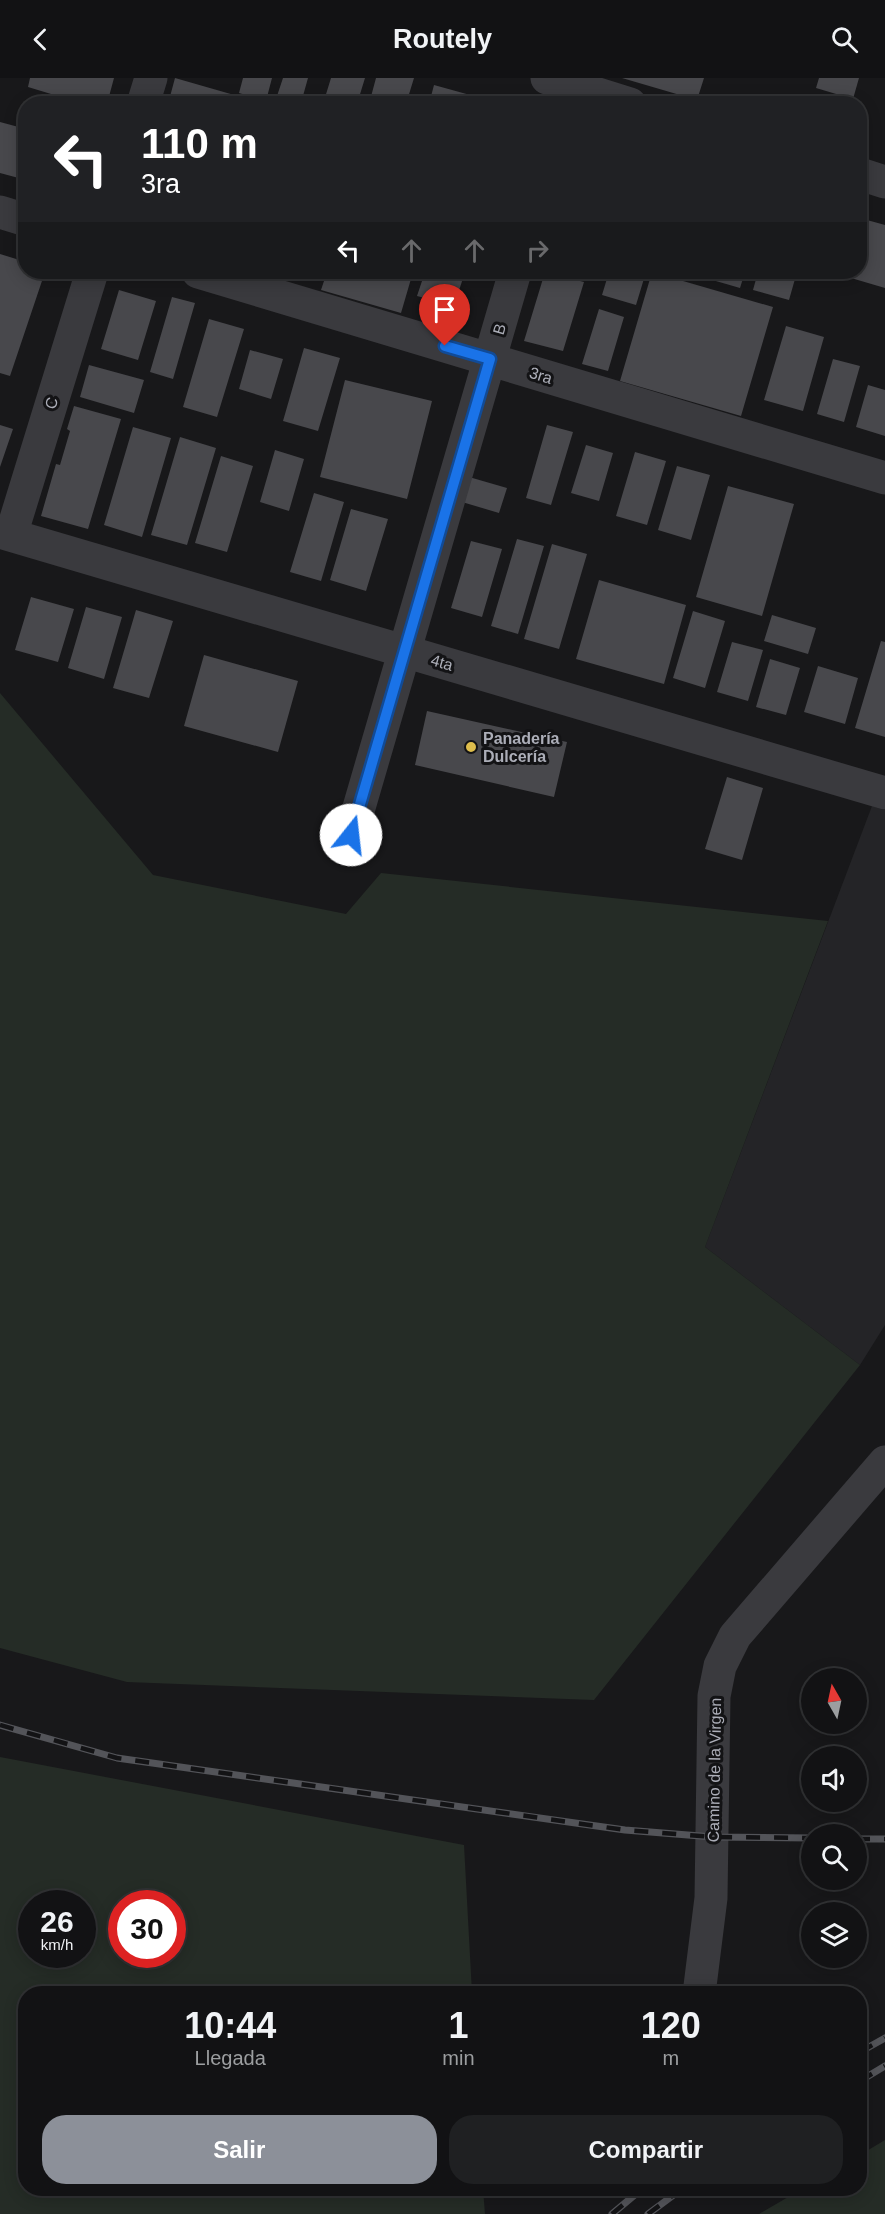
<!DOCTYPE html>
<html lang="es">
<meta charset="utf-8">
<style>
:root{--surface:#121214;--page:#1f2022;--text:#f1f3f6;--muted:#9c9ea0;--line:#313234;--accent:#8c9099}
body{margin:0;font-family:Arial,sans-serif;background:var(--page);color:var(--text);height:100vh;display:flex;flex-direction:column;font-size:22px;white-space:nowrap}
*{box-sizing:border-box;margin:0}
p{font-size:20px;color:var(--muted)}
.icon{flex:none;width:33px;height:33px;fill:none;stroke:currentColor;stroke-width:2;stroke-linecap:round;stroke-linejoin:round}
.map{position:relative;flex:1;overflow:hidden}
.side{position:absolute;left:18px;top:1908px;width:849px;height:210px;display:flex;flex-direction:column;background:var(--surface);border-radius:24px;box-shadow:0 3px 15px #0003,0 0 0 2px var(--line)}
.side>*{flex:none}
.guide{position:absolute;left:18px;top:18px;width:849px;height:183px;border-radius:24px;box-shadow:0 3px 15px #0003,0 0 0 2px var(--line);background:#202124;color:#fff;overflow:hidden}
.needle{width:39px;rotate:351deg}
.tools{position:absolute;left:801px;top:1590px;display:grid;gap:12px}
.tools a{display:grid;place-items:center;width:66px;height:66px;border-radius:50%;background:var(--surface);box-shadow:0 3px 15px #0003,0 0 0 2px var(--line);font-size:30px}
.speed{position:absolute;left:18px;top:1812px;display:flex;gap:12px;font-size:30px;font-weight:700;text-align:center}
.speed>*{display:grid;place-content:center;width:78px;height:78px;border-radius:50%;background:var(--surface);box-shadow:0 3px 15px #0003,0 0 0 2px var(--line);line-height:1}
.speed small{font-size:15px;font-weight:400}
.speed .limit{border:9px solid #d22;background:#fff;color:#111}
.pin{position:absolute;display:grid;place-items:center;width:51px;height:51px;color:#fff;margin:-62px -26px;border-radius:50% 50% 50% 0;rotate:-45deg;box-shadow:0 0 6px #0007}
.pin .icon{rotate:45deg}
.me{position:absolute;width:66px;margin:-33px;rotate:16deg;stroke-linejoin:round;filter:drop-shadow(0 0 4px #0008)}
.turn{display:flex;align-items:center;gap:21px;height:126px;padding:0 24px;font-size:27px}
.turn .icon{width:78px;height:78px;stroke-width:2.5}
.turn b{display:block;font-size:42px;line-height:51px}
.lanes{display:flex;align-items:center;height:57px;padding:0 24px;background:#0003;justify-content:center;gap:30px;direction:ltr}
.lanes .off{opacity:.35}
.eta{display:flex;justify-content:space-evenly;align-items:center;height:102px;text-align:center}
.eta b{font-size:36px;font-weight:600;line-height:42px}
.primary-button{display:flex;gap:12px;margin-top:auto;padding:12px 24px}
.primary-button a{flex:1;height:69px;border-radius:24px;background:var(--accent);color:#fff;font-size:24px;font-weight:600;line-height:69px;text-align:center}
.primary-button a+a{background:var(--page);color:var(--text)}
header{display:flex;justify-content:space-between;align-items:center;height:78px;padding:0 24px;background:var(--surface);font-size:27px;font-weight:600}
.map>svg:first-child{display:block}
</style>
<header><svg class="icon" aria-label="back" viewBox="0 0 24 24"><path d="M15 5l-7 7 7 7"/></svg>Routely<svg class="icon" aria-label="search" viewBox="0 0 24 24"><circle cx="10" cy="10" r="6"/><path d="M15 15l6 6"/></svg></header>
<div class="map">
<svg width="885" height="2136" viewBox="0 0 885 2136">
<rect width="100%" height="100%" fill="#18181a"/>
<path fill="#242427" d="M872 728 885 732V1247L860 1287 705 1169Z"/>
<path fill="#252c26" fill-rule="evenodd" d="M0 615 153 797 346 836 381 795 828 843 705 1169 860 1287 594 1622 127 1604 0 1570Z
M0 1679 464 1767 472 1915 26 1916V2110L483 2111 485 2136H0ZM32 1826H82V1876H32ZM122 1826H172V1876H122Z
M885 2062V2136H759L802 2111 860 2110V2077Z"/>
<path fill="#48484c" d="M30 0H114L107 26H84L28 9Z
M175 0 262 25V26H168Z
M243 0H272L266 23 239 15Z
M283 0H308L301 25 277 18Z
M331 0H365L357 26H323Z
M376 0H414L406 26H369Z
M622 0H704L697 22Z
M819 0H859L853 21 816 10Z
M434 7 499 25V26H429Z
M0 44 26 51V102L0 95Z
M867 142 885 147V210L851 200 852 194H860V169Z
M0 176 26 184V194H45L10 298 0 295Z
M327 194H413L401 235 321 212Z
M425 194H465L454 228 417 218Z
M545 194 584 204 563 273 524 263Z
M609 194H646L636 227 602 217Z
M652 194 773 229 741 338 620 303Z
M704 194H745L740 210 702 199Z
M758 194H797L789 222 753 212Z
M119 212 156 223 138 282 101 271Z
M172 219 195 225 173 301 150 294Z
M599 231 624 239 608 293 582 286Z
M209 241 244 251 217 339 183 329Z
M786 248 824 259 803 333 764 322Z
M304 270 340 280 318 353 283 343Z
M250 272 283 281 271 321 239 311Z
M833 281 860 288 844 344 817 336Z
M89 287 144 302 134 335 80 319Z
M345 302 432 323 407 421 320 399Z
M868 307 885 312V358L856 349Z
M74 328 121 341 88 451 41 438 56 386 60 387 70 353 67 351Z
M0 347 13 351 0 389Z
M547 347 573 354 551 427 526 420Z
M133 349 171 360 142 459 104 447Z
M180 359 216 370 187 467 151 457Z
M586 367 613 375 599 423 571 415Z
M275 372 304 381 289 433 260 424Z
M635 374 666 383 647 447 616 438Z
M221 378 253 388 227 474 195 465Z
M677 388 710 397 691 462 658 452Z
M469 399 507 410 499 435 462 424Z
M728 408 794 426 762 538 696 519Z
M314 415 344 424 321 503 290 494Z
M351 431 388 441 366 513 330 502Z
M517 461 544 468 518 556 491 548Z
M471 463 502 471 482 539 451 530Z
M552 466 587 476 559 571 524 561Z
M599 502 686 527 664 606 576 581Z
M31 519 74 531 58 584 15 572Z
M86 529 122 539 104 601 68 590Z
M136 532 173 543 149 620 113 610Z
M693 533 725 543 705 610 673 600Z
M772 537 816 550 808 576 764 563Z
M881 563 885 564V659L855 650Z
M732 564 763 572 748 623 717 614Z
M204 577 298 603 278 674 184 648Z
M770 581 800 590 786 637 756 629Z
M818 588 858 600 845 646 804 634Z
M427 633 567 664 554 719 415 687Z
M727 699 763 710 742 782 705 771Z"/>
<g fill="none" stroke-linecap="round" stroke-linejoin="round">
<path stroke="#3a3a3e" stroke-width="33" d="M547 0 630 26
M143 26 151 0
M860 96 885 104
M0 134 26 142
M198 194 885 400
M0 454 885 715
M11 457 92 194
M351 757 515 194
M699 1916 711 1820 714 1618 720 1588 735 1558 885 1384"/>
<defs>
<path id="rail" d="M0 1647 117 1680 625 1752 713 1759 812 1760
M856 1761H885
M860 1974 885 1960
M860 2003 885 1988
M612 2136 643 2110
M648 2136 683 2110"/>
</defs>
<use href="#rail" stroke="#535459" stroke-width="7"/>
<use href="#rail" stroke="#131315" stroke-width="4.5" stroke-dasharray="14" stroke-linecap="butt"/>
</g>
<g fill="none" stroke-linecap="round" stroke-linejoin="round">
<defs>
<path id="route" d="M351 757 490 281 445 268"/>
</defs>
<use href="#route" stroke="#114b97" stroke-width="15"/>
<use href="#route" stroke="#1a73e8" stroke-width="10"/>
</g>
<circle fill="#debd4c" stroke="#131315" stroke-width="2" cx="471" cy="669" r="6"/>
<g text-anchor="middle" stroke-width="6" stroke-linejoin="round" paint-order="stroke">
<g font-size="16" fill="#acaeb8" stroke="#131315">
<text transform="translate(499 251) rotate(-74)" y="6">B</text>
<text transform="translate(541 297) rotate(17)" y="6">3ra</text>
<text transform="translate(51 325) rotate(-73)" y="6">C</text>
<text transform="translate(442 584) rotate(16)" y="6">4ta</text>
<text transform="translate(714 1692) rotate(-89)" y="6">Camino de la Virgen</text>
</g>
<g font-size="16" font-weight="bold" fill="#acaeb8" stroke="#131315" text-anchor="start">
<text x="483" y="666">Panadería<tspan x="483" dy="18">Dulcería</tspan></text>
</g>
</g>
</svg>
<div class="tools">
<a><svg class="needle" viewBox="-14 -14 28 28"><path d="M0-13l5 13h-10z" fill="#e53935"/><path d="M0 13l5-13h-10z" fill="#9c9ea0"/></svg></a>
<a><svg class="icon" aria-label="sound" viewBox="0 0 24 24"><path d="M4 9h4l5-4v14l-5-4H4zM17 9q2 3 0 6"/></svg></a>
<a><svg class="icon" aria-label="search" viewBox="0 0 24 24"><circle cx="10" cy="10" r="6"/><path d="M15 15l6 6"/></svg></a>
<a><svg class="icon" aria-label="layers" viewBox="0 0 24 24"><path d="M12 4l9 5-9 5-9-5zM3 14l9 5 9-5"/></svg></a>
</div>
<div class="speed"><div>26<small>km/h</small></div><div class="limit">30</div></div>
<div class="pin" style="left:445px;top:268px;background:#d93025"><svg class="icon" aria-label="arrive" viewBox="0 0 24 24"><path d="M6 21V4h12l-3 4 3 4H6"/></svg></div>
<svg class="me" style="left:351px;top:757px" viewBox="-20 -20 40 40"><circle r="19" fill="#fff"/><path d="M0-13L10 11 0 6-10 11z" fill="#1a73e8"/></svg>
<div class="guide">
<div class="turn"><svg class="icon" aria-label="left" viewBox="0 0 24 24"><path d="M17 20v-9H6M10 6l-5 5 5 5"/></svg><div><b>110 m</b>3ra</div></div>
<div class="lanes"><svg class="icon" aria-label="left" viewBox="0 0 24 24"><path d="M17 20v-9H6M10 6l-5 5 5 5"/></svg><svg class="icon off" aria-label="ahead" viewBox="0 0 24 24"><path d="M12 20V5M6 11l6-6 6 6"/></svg><svg class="icon off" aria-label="ahead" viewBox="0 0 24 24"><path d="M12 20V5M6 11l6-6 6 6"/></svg><svg class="icon off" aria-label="right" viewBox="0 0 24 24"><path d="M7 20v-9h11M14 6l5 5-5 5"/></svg></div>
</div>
<section class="side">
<div class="eta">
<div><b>10:44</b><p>Llegada</p></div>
<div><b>1</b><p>min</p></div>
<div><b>120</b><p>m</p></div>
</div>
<div class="primary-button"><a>Salir</a><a>Compartir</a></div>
</section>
</div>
